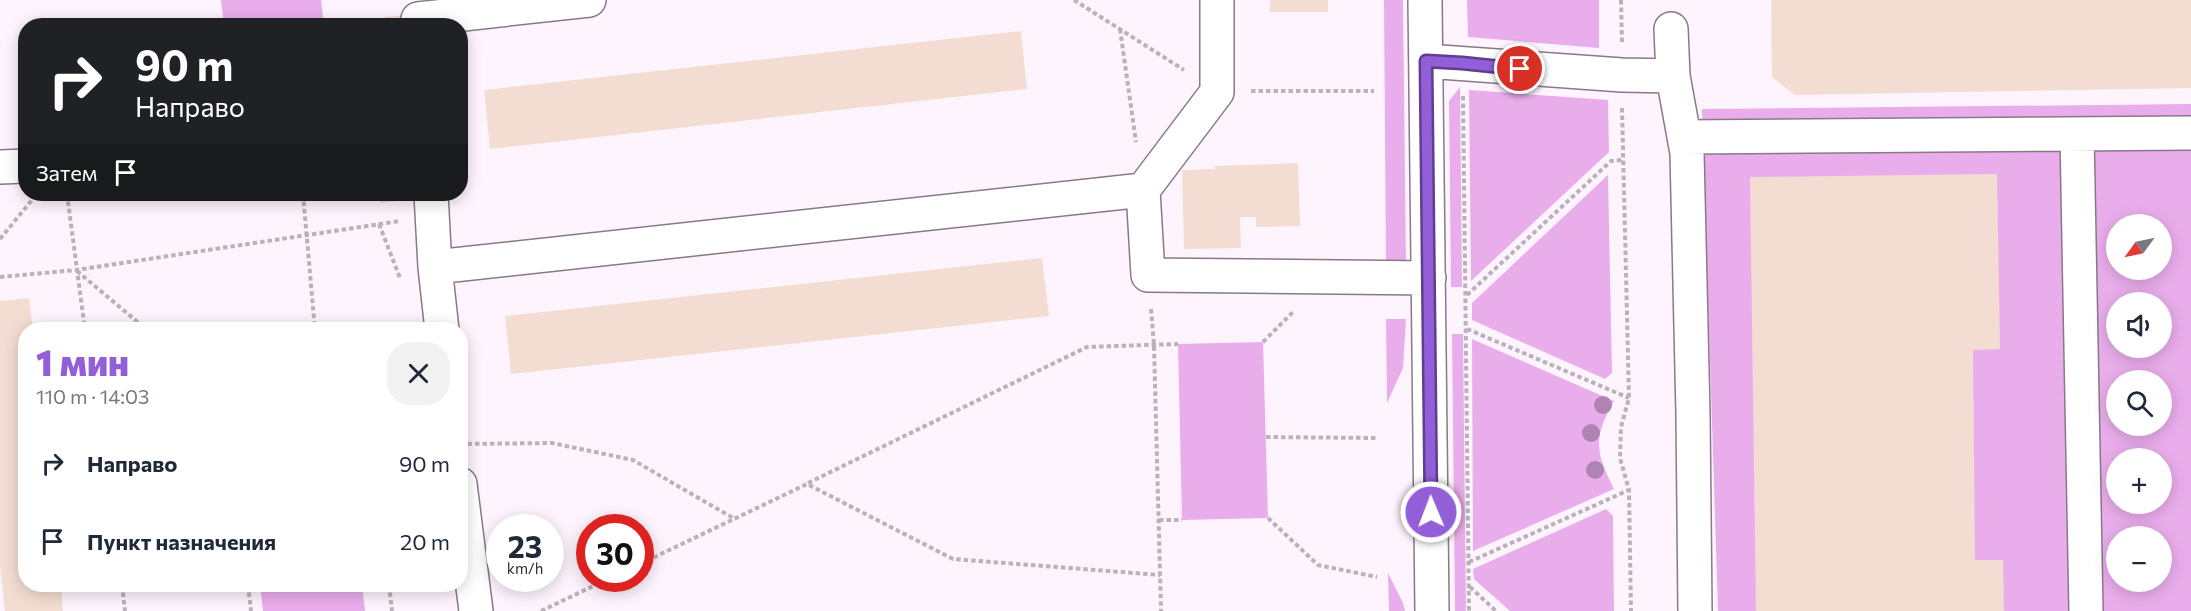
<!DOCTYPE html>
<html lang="ru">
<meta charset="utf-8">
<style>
:root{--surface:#fff;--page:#f2f2f3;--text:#1f2937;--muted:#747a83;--accent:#925fd9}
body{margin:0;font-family:Commissioner,sans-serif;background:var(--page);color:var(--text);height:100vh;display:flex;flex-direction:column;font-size:22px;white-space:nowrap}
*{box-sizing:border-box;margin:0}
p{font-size:20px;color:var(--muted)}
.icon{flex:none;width:33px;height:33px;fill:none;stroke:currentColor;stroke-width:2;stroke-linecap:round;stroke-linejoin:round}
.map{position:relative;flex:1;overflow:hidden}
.panel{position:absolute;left:18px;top:322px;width:450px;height:270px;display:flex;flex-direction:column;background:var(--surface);border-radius:24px;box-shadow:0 3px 15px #0003}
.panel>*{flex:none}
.guide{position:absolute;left:18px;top:18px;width:450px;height:183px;border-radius:24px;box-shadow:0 3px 15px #0003;background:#202124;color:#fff;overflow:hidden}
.needle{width:39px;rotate:237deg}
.controls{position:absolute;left:2106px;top:214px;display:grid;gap:12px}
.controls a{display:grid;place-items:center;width:66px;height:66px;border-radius:50%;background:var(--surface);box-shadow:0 3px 15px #0003;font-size:30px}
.speed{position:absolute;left:486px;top:514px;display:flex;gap:12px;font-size:30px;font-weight:700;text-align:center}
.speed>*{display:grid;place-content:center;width:78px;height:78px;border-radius:50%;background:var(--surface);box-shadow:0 3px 15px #0003;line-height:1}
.speed small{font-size:15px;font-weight:400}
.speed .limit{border:9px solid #d22;background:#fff;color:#111}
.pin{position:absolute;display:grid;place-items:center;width:51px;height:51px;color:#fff;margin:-26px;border:3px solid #fff;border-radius:50%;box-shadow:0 2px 6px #0007}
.me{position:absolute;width:66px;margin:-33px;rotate:359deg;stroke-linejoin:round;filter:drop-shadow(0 0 4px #0008)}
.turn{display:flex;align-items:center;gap:21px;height:126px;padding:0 18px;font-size:27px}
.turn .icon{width:78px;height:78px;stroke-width:2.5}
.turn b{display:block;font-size:42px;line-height:51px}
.then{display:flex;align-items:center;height:57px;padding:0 18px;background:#0003;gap:12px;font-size:22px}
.round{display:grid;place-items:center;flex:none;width:63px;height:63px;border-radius:24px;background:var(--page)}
.summary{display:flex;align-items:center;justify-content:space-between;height:102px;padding:0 18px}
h1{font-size:36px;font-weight:800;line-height:45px;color:var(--accent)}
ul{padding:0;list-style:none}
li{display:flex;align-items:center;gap:18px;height:78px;padding:0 18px}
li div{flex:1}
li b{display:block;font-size:22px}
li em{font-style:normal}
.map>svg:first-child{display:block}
</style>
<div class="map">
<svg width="2191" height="611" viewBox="0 0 2191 611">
<rect width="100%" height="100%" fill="#fef4fe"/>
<path fill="#eaadec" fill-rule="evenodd" d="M221 0H321L324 25H224Z
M1384 0H1403L1406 267H1386Z
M1467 0H1599V48L1468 37Z
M1460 87 1462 287H1451L1449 101Z
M1469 90 1608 100 1609 152 1471 281Z
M2191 104V611H1718L1702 109ZM2116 225H2162V270H2116ZM2116 303H2162V348H2116ZM2116 381H2162V426H2116ZM2116 459H2162V504H2116ZM2116 537H2162V582H2116Z
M1608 175 1612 373 1605 379 1472 320V303Z
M1386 319H1406L1403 368 1387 403Z
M1452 334H1463L1466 611H1455Z
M1472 339 1614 401C1593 438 1595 451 1614 489L1473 551Z
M1263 342 1268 518 1182 520 1178 344Z
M1606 509 1613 516 1614 611H1510L1474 579 1473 569Z
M1388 573 1403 603 1405 611H1389Z
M260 585H362L365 611H263Z"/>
<path fill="#f3ddd2" d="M1270 0H1328V12H1270Z
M1771 0H2191V88L1795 95 1772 77Z
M409 15 410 26H386L385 17Z
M1021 31 1027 89 490 149 484 90Z
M1298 163 1300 226 1256 227V217H1240L1241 248 1184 249 1182 170 1215 169V166Z
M1997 174 2000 349 1973 350 1975 560H2003L2004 611H1756L1750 177Z
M380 194H412L413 199 380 203Z
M1042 258 1049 316 511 374 505 316Z
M29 298 33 330H26V585H61L63 611H5L0 566V301Z"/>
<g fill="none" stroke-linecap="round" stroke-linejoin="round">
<defs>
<path id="minor" d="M1425 0 1432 611
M419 26 418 19 589 0
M1426 61 1622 75 1673 76 1671 29
M1673 76 1687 153 1693 414 1695 611
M2077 134 2086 611
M1684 137 2191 133
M0 167 26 166
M1143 190 1148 275 1429 278
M431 194 435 267 442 330
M435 267 1143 190 1217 92V0
M460 484 476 611"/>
</defs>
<use href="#minor" stroke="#887988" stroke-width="36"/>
<path stroke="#bab1ba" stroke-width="4" stroke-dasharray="4.5 3" stroke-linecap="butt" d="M1074 0 1184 70
M1621 0 1622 43
M1120 29 1136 142
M1251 91H1374
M1463 96 1469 611
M1622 108 1629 398 1621 427 1620 458 1629 490 1631 611
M67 194 85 330
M303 194 315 330
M379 224 400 278
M0 239 32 200
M77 271 147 330
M0 277 76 270 400 221
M1467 295 1611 161 1622 160
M1151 309 1154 345 1161 611
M1467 329 1629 398
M1263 342 1294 311
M1266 437 1376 438
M460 444 552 443 633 460 735 519
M808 483 1087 347 1178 344
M1268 518 1318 565 1377 577
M1159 520H1182
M1469 562 1629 490
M640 564 807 484 953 559 1160 575
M122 585 125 611
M248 585 251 611
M389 585 392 611
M1470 587 1496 611
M389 589 419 585
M541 611 608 579"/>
<use href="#minor" stroke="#fff" stroke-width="33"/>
</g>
<g fill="#b084b2">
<circle cx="1603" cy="405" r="9"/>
<circle cx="1591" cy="433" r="9"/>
<circle cx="1595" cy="470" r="9"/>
</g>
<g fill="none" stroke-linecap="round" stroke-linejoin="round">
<defs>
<path id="route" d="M1431 512 1426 61 1462 63 1520 69"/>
</defs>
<use href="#route" stroke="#5f3e8d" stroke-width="15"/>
<use href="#route" stroke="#925fd9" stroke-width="10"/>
</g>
</svg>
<div class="controls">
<a><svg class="needle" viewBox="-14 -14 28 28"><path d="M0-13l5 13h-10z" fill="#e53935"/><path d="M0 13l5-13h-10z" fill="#747a83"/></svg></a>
<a><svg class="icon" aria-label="sound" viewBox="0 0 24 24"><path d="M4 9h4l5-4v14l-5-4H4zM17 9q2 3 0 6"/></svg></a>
<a><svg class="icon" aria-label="search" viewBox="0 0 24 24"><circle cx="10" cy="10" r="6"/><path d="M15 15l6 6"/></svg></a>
<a>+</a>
<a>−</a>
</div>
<div class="speed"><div>23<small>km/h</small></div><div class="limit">30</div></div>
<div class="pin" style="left:1520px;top:69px;background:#d93025"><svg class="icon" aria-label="arrive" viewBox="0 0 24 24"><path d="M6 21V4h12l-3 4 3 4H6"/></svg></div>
<svg class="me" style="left:1431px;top:512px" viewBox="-20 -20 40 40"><circle r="17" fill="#925fd9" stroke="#fff" stroke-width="3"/><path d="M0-11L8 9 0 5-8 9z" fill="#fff"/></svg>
<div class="guide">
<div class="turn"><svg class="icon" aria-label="right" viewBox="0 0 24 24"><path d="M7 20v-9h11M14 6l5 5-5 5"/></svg><div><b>90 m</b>Направо</div></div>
<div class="then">Затем<svg class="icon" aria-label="arrive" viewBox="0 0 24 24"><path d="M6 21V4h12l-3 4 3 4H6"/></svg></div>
</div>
<section class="panel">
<div class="summary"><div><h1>1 мин</h1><p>110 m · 14:03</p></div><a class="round"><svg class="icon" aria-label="close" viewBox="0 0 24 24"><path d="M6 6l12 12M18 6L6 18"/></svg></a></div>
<ul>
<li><svg class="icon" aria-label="right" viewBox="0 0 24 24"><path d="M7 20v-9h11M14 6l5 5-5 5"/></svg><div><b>Направо</b></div><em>90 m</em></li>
<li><svg class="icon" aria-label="arrive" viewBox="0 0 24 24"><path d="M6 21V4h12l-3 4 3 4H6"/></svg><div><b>Пункт назначения</b></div><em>20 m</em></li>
</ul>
</section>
</div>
